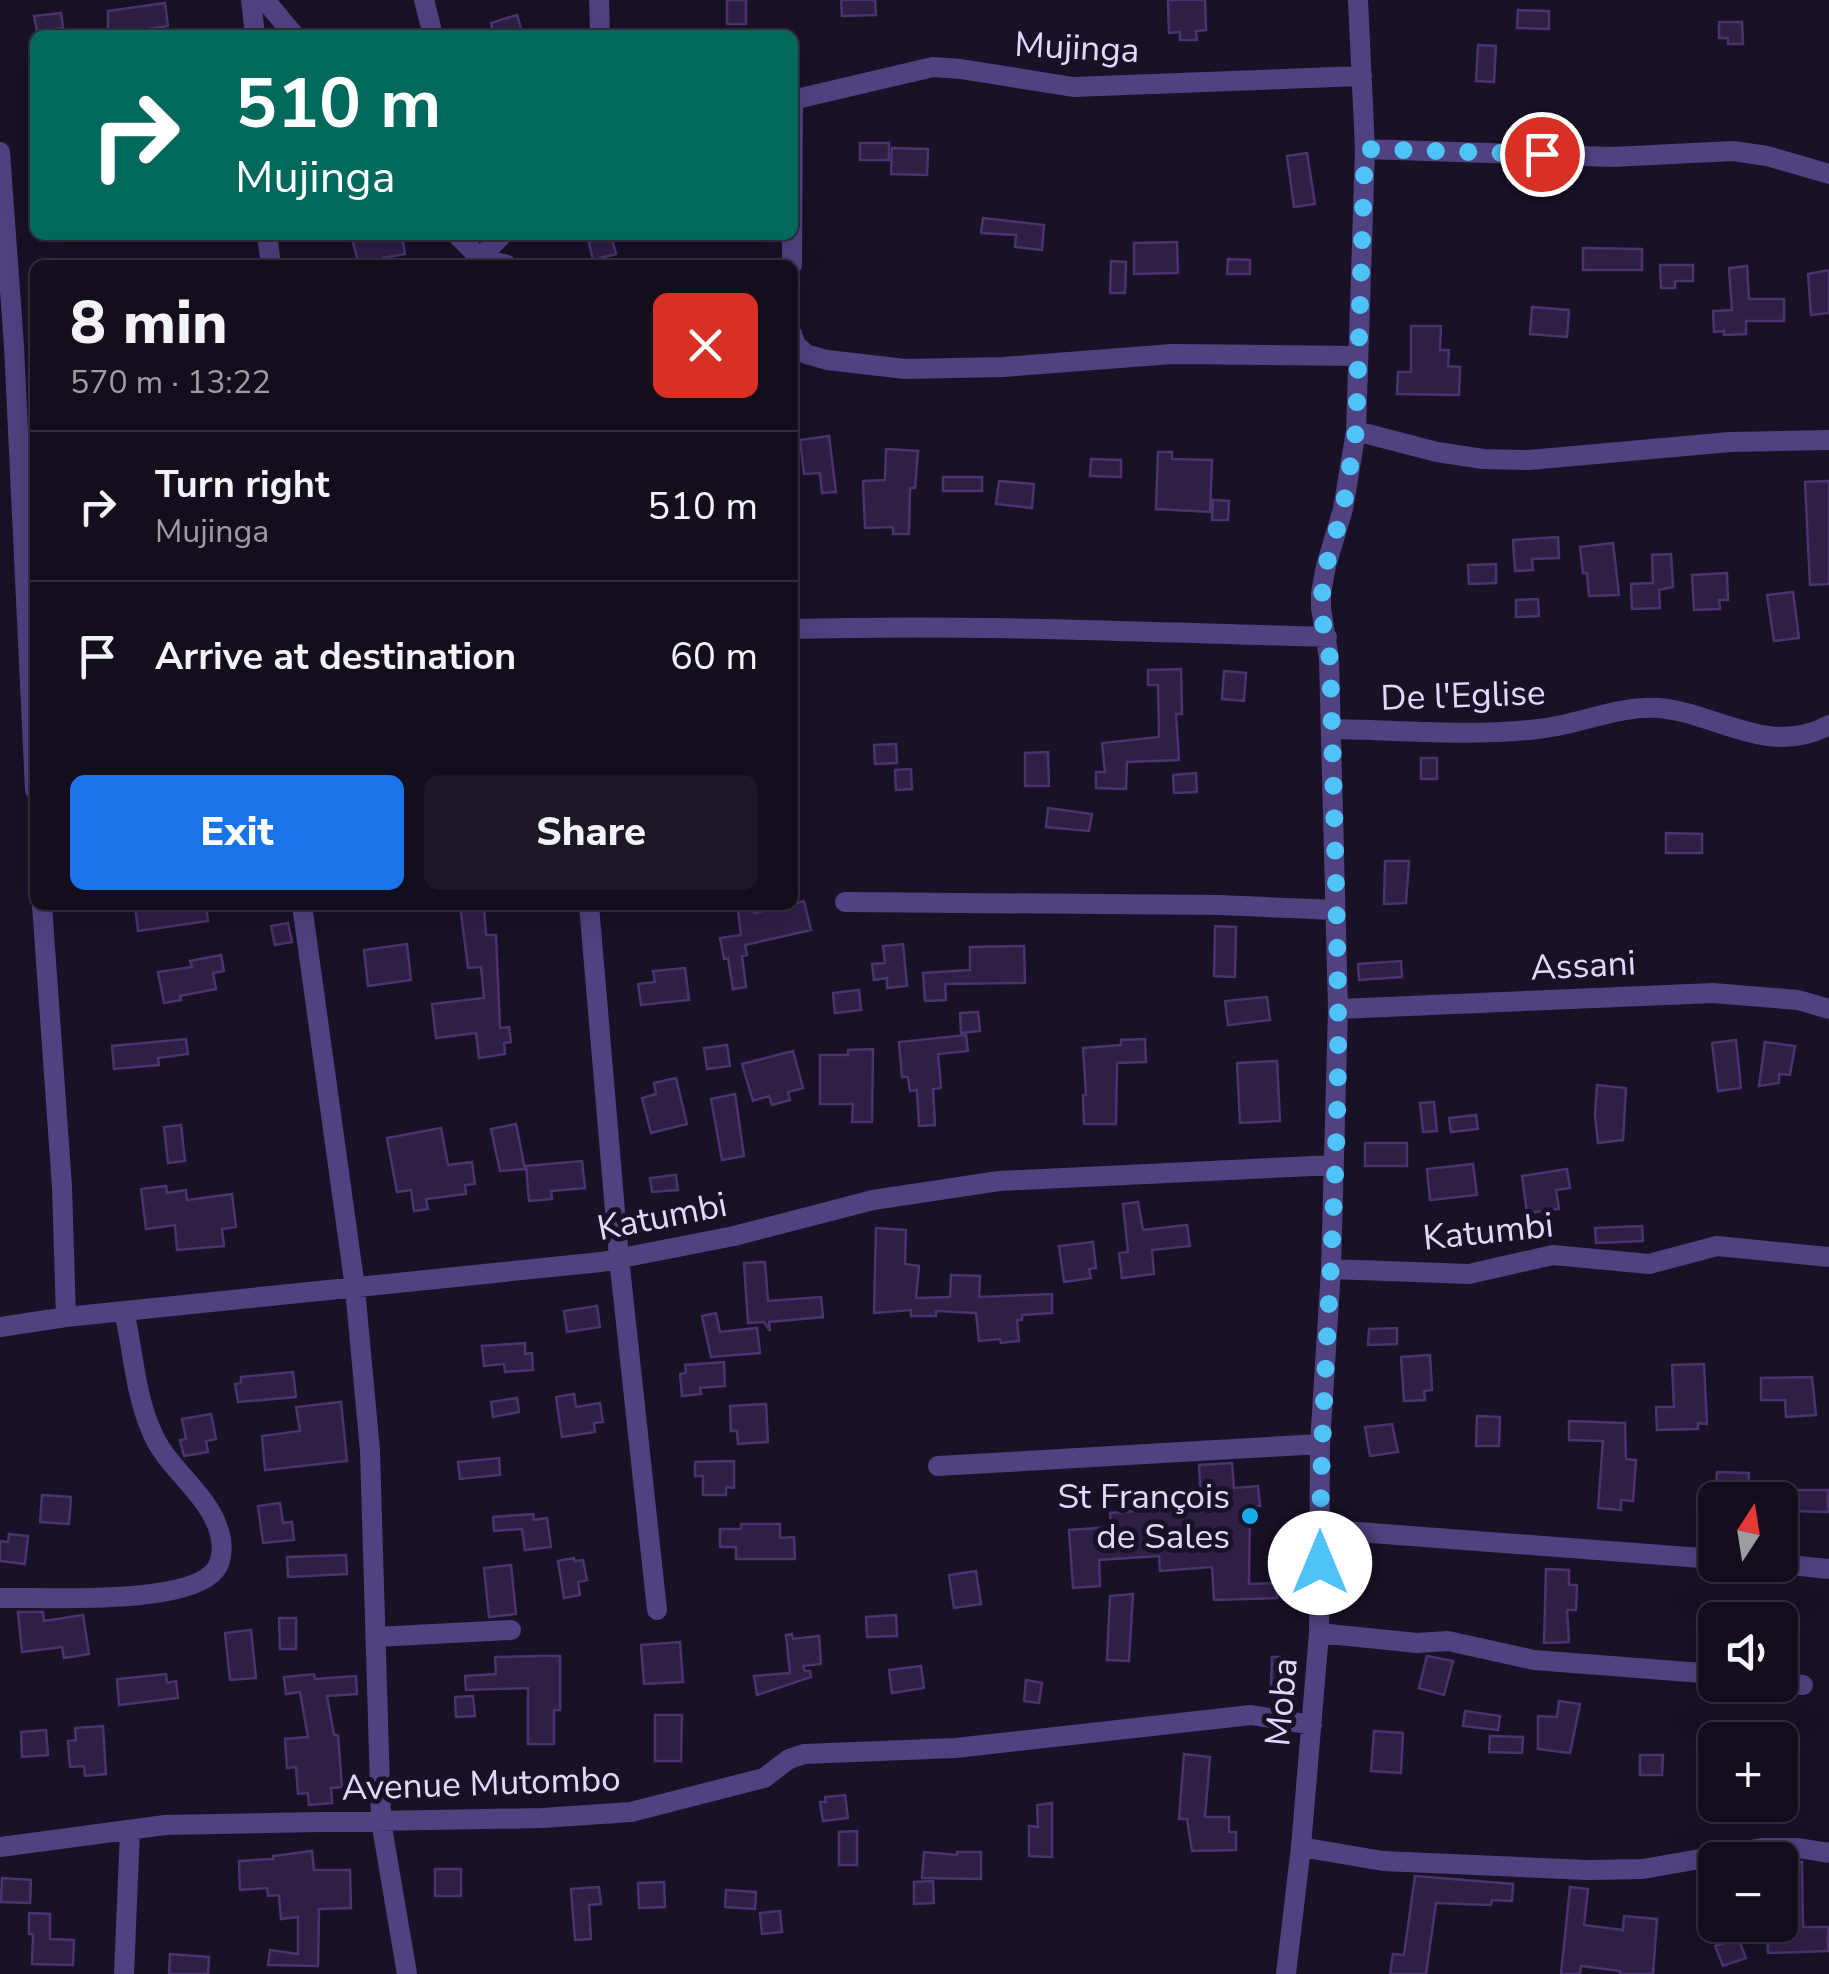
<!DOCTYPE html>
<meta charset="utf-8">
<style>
:root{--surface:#130d1c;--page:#1c1625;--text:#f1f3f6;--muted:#9d9ca3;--line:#322d3b;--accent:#1a73e8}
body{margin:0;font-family:"Nunito Sans",sans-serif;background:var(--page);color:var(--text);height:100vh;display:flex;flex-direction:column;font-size:38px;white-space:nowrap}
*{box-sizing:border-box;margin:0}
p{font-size:32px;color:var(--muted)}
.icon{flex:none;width:55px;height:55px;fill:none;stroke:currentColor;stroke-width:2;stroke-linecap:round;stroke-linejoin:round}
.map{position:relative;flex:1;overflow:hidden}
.sheet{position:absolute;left:30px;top:260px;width:768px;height:650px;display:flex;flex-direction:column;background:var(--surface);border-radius:15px;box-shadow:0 10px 40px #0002,0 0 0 2px var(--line)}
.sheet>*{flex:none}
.hud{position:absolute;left:30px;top:30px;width:768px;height:210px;border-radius:15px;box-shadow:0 10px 40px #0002,0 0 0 2px var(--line);background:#00695c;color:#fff;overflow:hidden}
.needle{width:65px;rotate:12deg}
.buttons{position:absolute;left:1698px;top:1482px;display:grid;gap:20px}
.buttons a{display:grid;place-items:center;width:100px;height:100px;border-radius:15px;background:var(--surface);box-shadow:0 10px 40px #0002,0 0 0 2px var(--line);font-size:50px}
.pin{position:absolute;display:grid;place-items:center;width:85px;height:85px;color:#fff;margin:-42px;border:5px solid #fff;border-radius:50%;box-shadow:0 2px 10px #0007}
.me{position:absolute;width:110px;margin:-55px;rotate:0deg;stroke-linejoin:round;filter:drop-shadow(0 0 8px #0008)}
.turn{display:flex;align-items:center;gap:35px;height:210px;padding:0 40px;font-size:45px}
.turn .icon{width:130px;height:130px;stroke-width:2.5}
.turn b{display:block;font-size:70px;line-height:85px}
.round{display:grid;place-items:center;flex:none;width:105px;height:105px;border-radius:15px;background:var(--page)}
.head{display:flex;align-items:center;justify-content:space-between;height:170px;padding:0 40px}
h1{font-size:60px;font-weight:800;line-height:75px}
.action{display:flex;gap:20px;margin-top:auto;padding:20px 40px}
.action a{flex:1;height:115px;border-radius:15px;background:var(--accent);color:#fff;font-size:40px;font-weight:800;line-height:115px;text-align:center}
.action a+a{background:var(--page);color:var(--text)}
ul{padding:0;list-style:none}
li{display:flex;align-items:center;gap:30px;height:150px;padding:0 40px;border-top:2px solid var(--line)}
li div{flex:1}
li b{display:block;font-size:38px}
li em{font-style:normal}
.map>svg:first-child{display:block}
</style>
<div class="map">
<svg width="1829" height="1974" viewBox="0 0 1829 1974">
<rect width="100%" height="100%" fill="#191126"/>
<path fill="#2e1f45" stroke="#4b336f" stroke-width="2.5" d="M727 0H746V24H727Z
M841 0H875L876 15 842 16Z
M1168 0H1205L1206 30 1196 31 1197 40H1180V32L1169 33Z
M165 3 168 26 108 35V11Z
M1518 10 1549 11V29L1517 28Z
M61 13 63 28 37 31 34 16Z
M517 15 523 35H494L491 23Z
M1719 22H1742L1743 44H1728V38H1719Z
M1478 45 1496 46 1494 82 1476 81Z
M860 143H889V160H860Z
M892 148 928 149 927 175 891 174Z
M1307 153 1315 204 1294 207 1287 156Z
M983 218 1044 225 1042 250 1015 247 1016 235 981 233Z
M351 235H377L379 241 402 237 405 254 383 258 385 265H359Z
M587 235H611L616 254 593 260Z
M1177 242 1178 273 1134 274V243Z
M1583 248 1642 249V270H1583Z
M1228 259 1250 260V274H1227Z
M1111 261 1126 262 1125 293H1110Z
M1660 265H1693V281H1675V288H1661Z
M1747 266 1749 299H1784V321H1746V334L1724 335V331L1714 332 1713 311 1732 310 1729 268Z
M1829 270V313L1811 315 1808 274Z
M1532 307 1569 310 1567 337 1530 334Z
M1411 326H1441L1440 350H1449L1448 366 1460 367 1459 395 1397 394 1398 372H1411Z
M829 436 836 492 822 493 820 473 804 474 800 440Z
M886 449 918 451 915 488H910L909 534H893V527L865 528 863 481 885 480Z
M1158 452H1172V459L1212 460 1210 512 1156 509Z
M1091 459 1121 460V477L1090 476Z
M943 477H982V491H943Z
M999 481 1034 484 1032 508 996 504Z
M1829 481V584L1810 585 1805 482Z
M1213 500 1229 501 1228 520H1212Z
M1558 537 1559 558 1532 559 1533 570 1515 571 1513 540Z
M1613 543 1619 595 1589 596 1587 573H1583L1580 547Z
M1671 554 1673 587 1659 590 1660 608 1632 609 1631 584 1653 583 1652 555Z
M1496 564V583L1469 584 1468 565Z
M1727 573 1728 600H1719L1720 609 1694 610 1692 575Z
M1793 592 1799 638 1774 641 1767 595Z
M1538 599 1539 616 1516 617V600Z
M1181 669 1182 714H1176L1179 760 1127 762 1126 789 1096 788V772H1105L1102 743 1159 737 1158 685H1148V670Z
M1224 671 1246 673 1244 701 1222 699Z
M896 744 897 763 875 764 874 745Z
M1048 752 1049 786H1025V753Z
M1421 758H1437V779H1421Z
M911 769 912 789 896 790 895 770Z
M1196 773 1197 792 1174 793 1173 775Z
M1048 808 1092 814 1089 831 1046 827Z
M1666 833 1702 834V853H1666Z
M1385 861H1409L1406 903 1384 904Z
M804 901 811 930 745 945 747 955 742 956 746 987 733 989 728 958 724 959 720 938 741 935 738 911 753 909 754 913Z
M135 905H206L208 921 138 931Z
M460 905H484L486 935H496L500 1028 509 1027 511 1042 504 1043 505 1054 479 1058 476 1033 436 1038 432 1004 484 998 481 967 468 968Z
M288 923 292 942 275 945 271 926Z
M1215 926 1236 927 1235 977 1214 976Z
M407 944 411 980 368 986 364 950Z
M903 944 907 986 887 988V978L874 980 872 964 885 963 883 946Z
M1024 946 1025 983 945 984 946 1000 925 1001 923 973 970 970V947Z
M221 955 224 971 213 973 216 989 180 996 181 1000 164 1003 158 972 192 967 190 961Z
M1401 961 1402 977 1359 980 1358 964Z
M685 968 689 1000 641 1005 638 984 655 982 653 971Z
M859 990 861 1010 835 1013 833 993Z
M1267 997 1270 1020 1228 1025 1225 1001Z
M978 1012 980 1031 961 1033 960 1013Z
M966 1035 968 1051 938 1054 941 1088 933 1089 935 1125 919 1126 917 1090 910 1091 908 1077H902L899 1042Z
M186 1039 188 1054 158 1058 159 1065 114 1069 112 1046Z
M1145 1039 1146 1062 1117 1063 1116 1124H1084L1083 1095H1086L1083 1048 1121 1045V1040Z
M1736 1040 1741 1088 1718 1091 1712 1043Z
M1765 1042 1795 1046 1790 1075 1779 1074V1083L1759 1086Z
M727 1045 730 1066 707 1069 704 1048Z
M873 1049 872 1122H852L853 1104H820V1055H848V1050Z
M793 1051 803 1088 788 1092 790 1100 772 1105 769 1096 753 1101 742 1064Z
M1277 1061 1280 1121 1240 1123 1237 1063Z
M676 1078 687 1124 651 1133 642 1098 656 1094 654 1083Z
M1597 1085 1626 1088 1623 1140 1598 1143 1595 1115Z
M735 1094 744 1156 722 1160 711 1099Z
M1434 1102 1437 1131 1423 1132 1420 1103Z
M1476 1115 1478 1129 1451 1132 1449 1118Z
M516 1124 525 1169 500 1171 491 1129Z
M181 1125 185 1161 168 1163 164 1127Z
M441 1128 448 1165 472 1162 475 1184 465 1185 466 1194 426 1199 428 1209 414 1211 411 1190 397 1192 387 1138Z
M1365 1143H1407V1166H1365Z
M582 1161 585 1188 551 1191 552 1199 529 1201 526 1166Z
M1473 1164 1477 1195 1430 1200 1427 1169Z
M1567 1169 1570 1188 1556 1190 1559 1209 1527 1213 1522 1176Z
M676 1175 678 1190 652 1192 650 1178Z
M166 1186 167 1193 186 1190 187 1200 232 1194 236 1227 222 1229 224 1246 177 1250 175 1225 146 1229 141 1189Z
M1138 1202 1143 1230 1187 1225 1190 1246 1152 1250 1154 1274 1122 1278 1119 1253 1128 1252 1123 1204Z
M1642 1226 1643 1241 1596 1243 1595 1228Z
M876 1228 906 1230 905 1264 919 1266 916 1298 950 1297 951 1275 980 1276 979 1297 1052 1294V1313L1022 1315V1320H1017L1019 1341 1001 1343 1000 1339 979 1341 976 1313 936 1311V1316H911V1310L874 1313Z
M1093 1242 1096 1268 1089 1269 1091 1278 1064 1282 1059 1246Z
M765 1262 768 1301 821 1297 823 1317 769 1322 770 1331 764 1322 748 1323 744 1263Z
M597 1306 600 1327 567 1332 564 1311Z
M716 1313 720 1332 757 1328 760 1353 711 1357 702 1316Z
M1397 1328V1344L1368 1345 1369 1329Z
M525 1343V1354L532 1353 533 1370 505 1372 504 1364 484 1366 482 1346Z
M1430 1355 1432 1390 1424 1391 1425 1400 1404 1401 1401 1357Z
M724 1362 725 1386 700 1388 701 1394 682 1396 680 1374 686 1373 685 1365Z
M1704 1364 1707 1424 1698 1423V1429L1657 1430 1656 1407H1674L1672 1365Z
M293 1372 296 1397 238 1402 235 1384 241 1383V1377Z
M1812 1377 1816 1415 1786 1417 1785 1400H1761V1378Z
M574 1394 576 1407 600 1403 603 1422 594 1423 595 1432 562 1437 556 1397Z
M517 1398 519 1412 493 1417 491 1402Z
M341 1402 347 1461 265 1470 262 1436 300 1431 296 1407Z
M766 1404 768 1442 738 1444 737 1431H731L730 1406Z
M211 1414 216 1439 206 1441 208 1452 184 1456 180 1440 186 1439 182 1419Z
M1477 1416 1500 1417 1499 1446H1476Z
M1569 1421 1625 1423 1626 1459 1636 1460 1633 1501 1621 1500V1510L1598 1508 1603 1441 1569 1440Z
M1392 1424 1398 1452 1370 1456 1365 1427Z
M499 1458 500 1475 460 1479 458 1462Z
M734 1461V1488L726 1487V1495H703V1476H695V1462Z
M1232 1463 1234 1488 1258 1486 1260 1506 1250 1507 1249 1584 1277 1583V1598L1214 1600 1212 1567 1160 1571 1159 1556 1099 1560 1100 1586 1073 1588 1069 1530 1111 1527 1110 1513 1174 1508V1504L1201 1500 1199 1465Z
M1717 1472 1749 1473 1747 1500H1723L1724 1489H1716Z
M1793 1490H1828V1512L1793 1511Z
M42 1495 71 1497 69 1524 40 1522Z
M280 1503 283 1523 292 1522 294 1540 263 1543 258 1506Z
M533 1514 534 1520 547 1518 551 1547 525 1550 522 1529 494 1531 493 1517Z
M741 1524H780V1538L794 1537 795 1559H736V1547H720V1529H741Z
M9 1534 28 1536 25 1564 0 1561V1541L8 1542Z
M346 1555 347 1574 288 1577 287 1557Z
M574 1558V1561L583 1560 587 1580 578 1582 580 1595 564 1598 558 1561Z
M511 1565 516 1614 489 1617 484 1568Z
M1546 1569 1569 1570V1585H1577L1576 1610H1567L1569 1642 1544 1643Z
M976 1571 981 1604 954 1608 949 1575Z
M1133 1594 1129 1661 1107 1660 1110 1596Z
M18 1612H43L44 1621 83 1615 89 1654 64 1658 62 1647 22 1652Z
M896 1615 897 1636 867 1637 866 1617Z
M279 1618H296V1649H280Z
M251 1630 256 1678 230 1680 225 1633Z
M792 1634 793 1639 819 1636 821 1664 803 1666 805 1671H810L811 1677 757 1695 754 1676 790 1673 786 1635Z
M680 1642 683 1682 644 1684 641 1645Z
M540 1656H560V1710H554V1744H528V1688L466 1690 465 1676 496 1674 495 1657Z
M1427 1656 1453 1661 1444 1695 1419 1688Z
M1272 1657H1286V1687L1271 1686Z
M921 1666 924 1688 892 1693 889 1670Z
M166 1674 167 1683 176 1681 178 1698 119 1705 117 1679Z
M314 1674 315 1679 356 1676 357 1694 327 1696 334 1735H338L342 1787 331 1788 332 1803 309 1805 308 1793 298 1794 296 1767 287 1768 285 1739 308 1737 300 1692 286 1694 284 1677Z
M1026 1680 1042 1683 1039 1703 1024 1701Z
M473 1696 475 1716 456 1717 455 1697Z
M1559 1701 1580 1704 1570 1753 1538 1749V1716L1557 1717Z
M1465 1711 1500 1716 1498 1730 1463 1726Z
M655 1715H682L681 1761H655Z
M103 1726 106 1774 85 1776 84 1766 70 1767 68 1741 76 1740 75 1728Z
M46 1730 48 1755 22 1757 21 1732Z
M1374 1731 1403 1733 1401 1773 1371 1771Z
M1490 1736 1523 1737 1522 1753 1489 1752Z
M1184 1754 1210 1757 1205 1817H1229V1832H1236V1850L1192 1851 1187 1819H1179Z
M1640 1755H1663L1662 1775H1640Z
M845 1795 848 1818 823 1821 820 1802H826L825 1797Z
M1052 1803V1857L1029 1856V1826L1038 1827 1037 1805Z
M857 1831V1865H839V1832Z
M312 1851 314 1870H350L351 1908 319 1909 318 1966 268 1965 270 1950 298 1954V1917L281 1919 279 1895 268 1896 267 1888 240 1890 239 1861 273 1859V1856Z
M924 1852 957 1855V1852H981V1879L922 1878Z
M1787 1862H1802L1803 1927H1828V1951L1768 1953 1767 1928H1788Z
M435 1869H461V1896H435Z
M1415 1876 1513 1884 1512 1901 1492 1900 1491 1905 1436 1903 1426 1974H1390L1393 1954 1404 1955Z
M2 1878 31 1880 30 1903 1 1902Z
M933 1881 934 1903 914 1904V1882Z
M664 1882 665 1907 639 1908 638 1883Z
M599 1887 601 1904 589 1905 591 1939 575 1940 571 1889Z
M1570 1887 1588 1889 1584 1925 1623 1930 1624 1916 1657 1919 1653 1974H1620V1971L1581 1966 1580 1974H1561Z
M726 1890 756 1892 755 1909 725 1907Z
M780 1911 782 1932 762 1934 760 1913Z
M29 1913 50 1914V1939L74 1940 73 1965 32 1964 33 1934H29Z
M1738 1938 1746 1958 1723 1966 1715 1946Z
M170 1954 209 1957 208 1974H169Z"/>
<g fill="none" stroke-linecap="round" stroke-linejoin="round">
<path stroke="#504181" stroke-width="20" d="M251 0 255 35
M265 0 294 35
M424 0 433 35
M599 0 600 35
M792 100 933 67 961 69 1073 87 1362 76
M1365 149 1612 157 1733 151 1767 156 1829 174
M0 152 14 346 35 790
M267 235 271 265
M457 235 480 258 507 265
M480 258 502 235
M792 265 793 100
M792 334 796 345 806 354 827 360 905 369 1003 367 1172 354 1358 356
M1356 431 1437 452 1483 459 1529 460 1730 442 1829 440
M792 629C971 624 1149 632 1327 637
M1332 729C1398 730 1472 737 1538 729 1579 725 1618 705 1659 708 1716 713 1770 758 1829 725
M845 902 1219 905 1335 910
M42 905 62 1187 66 1317
M302 905 355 1288 370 1451 381 1821 407 1974
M589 905 619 1258 657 1610
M1338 1009 1713 993 1798 1000 1829 1009
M1331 1269 1469 1274 1553 1255 1649 1264 1717 1246 1829 1257
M0 1327 66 1317 601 1262 734 1236 873 1200 999 1181 1334 1165
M938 1466 1320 1444
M1319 1529 1715 1559
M1780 1564 1829 1569
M0 1598C44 1597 191 1606 216 1569 223 1559 223 1543 219 1531 208 1493 166 1468 151 1430 135 1393 133 1350 124 1311
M1319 1633 1417 1643 1448 1641 1534 1660 1715 1674
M375 1637 511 1630
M1780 1682 1803 1685
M0 1847 165 1825 542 1818 631 1812 764 1778 789 1759 804 1754 955 1748 1251 1715 1312 1725
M1301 1847 1383 1861 1588 1870 1643 1869 1762 1848H1798L1829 1853
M124 1974 130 1831
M1286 1974 1301 1847 1319 1633 1320 1444 1331 1269 1338 1009 1329 659 1321 608V593L1326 566 1343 509 1356 431 1365 149 1358 0"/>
</g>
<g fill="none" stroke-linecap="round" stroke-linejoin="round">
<path stroke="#4fc3f7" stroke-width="18" stroke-dasharray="0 32.4" d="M1320 1563C1320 1378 1340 1194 1338 1009 1337 892 1333 775 1330 659L1320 608 1326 566 1343 509 1356 431 1365 149 1542 154"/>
</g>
<circle fill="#16aceb" stroke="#191126" stroke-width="4" cx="1250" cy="1516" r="10"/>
<g text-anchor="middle" stroke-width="10" stroke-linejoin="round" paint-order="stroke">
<g font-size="35" fill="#e4d9fc" stroke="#191126">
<text transform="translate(1077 47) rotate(3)" y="12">Mujinga</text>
<text transform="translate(1463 695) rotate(-2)" y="12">De l'Eglise</text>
<text transform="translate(1583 965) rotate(-3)" y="12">Assani</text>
<text transform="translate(662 1216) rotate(-11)" y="12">Katumbi</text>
<text transform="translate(1488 1231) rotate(-6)" y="12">Katumbi</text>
<text transform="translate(1281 1702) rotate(-85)" y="12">Moba</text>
<text transform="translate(481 1783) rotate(-2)" y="12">Avenue Mutombo</text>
</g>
<g font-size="35" fill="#e4d9fc" stroke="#191126" text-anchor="end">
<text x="1230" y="1508">St François<tspan x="1230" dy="40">de Sales</tspan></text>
</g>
</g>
</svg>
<div class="buttons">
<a><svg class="needle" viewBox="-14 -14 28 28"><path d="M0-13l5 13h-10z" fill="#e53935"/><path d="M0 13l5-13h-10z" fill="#9d9ca3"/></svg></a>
<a><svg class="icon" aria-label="sound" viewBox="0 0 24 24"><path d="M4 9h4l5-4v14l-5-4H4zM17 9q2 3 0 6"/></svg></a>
<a>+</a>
<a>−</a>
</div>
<div class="pin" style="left:1542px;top:154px;background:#d93025"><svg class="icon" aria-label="arrive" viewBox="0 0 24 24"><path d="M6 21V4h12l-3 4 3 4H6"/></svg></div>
<svg class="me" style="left:1320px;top:1563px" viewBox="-20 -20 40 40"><circle r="19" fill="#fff"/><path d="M0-13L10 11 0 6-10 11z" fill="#4fc3f7"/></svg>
<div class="hud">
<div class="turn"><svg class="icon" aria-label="right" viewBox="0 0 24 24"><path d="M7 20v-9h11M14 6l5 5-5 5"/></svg><div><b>510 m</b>Mujinga</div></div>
</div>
<section class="sheet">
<div class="head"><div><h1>8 min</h1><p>570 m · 13:22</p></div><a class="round" style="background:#d93025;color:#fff"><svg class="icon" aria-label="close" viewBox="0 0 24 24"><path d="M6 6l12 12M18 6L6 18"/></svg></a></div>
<ul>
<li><svg class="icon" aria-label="right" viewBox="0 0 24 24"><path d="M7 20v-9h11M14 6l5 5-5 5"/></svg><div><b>Turn right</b><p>Mujinga</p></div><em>510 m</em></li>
<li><svg class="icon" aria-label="arrive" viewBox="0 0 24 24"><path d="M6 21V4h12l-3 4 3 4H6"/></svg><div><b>Arrive at destination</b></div><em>60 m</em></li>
</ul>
<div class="action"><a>Exit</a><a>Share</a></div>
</section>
</div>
